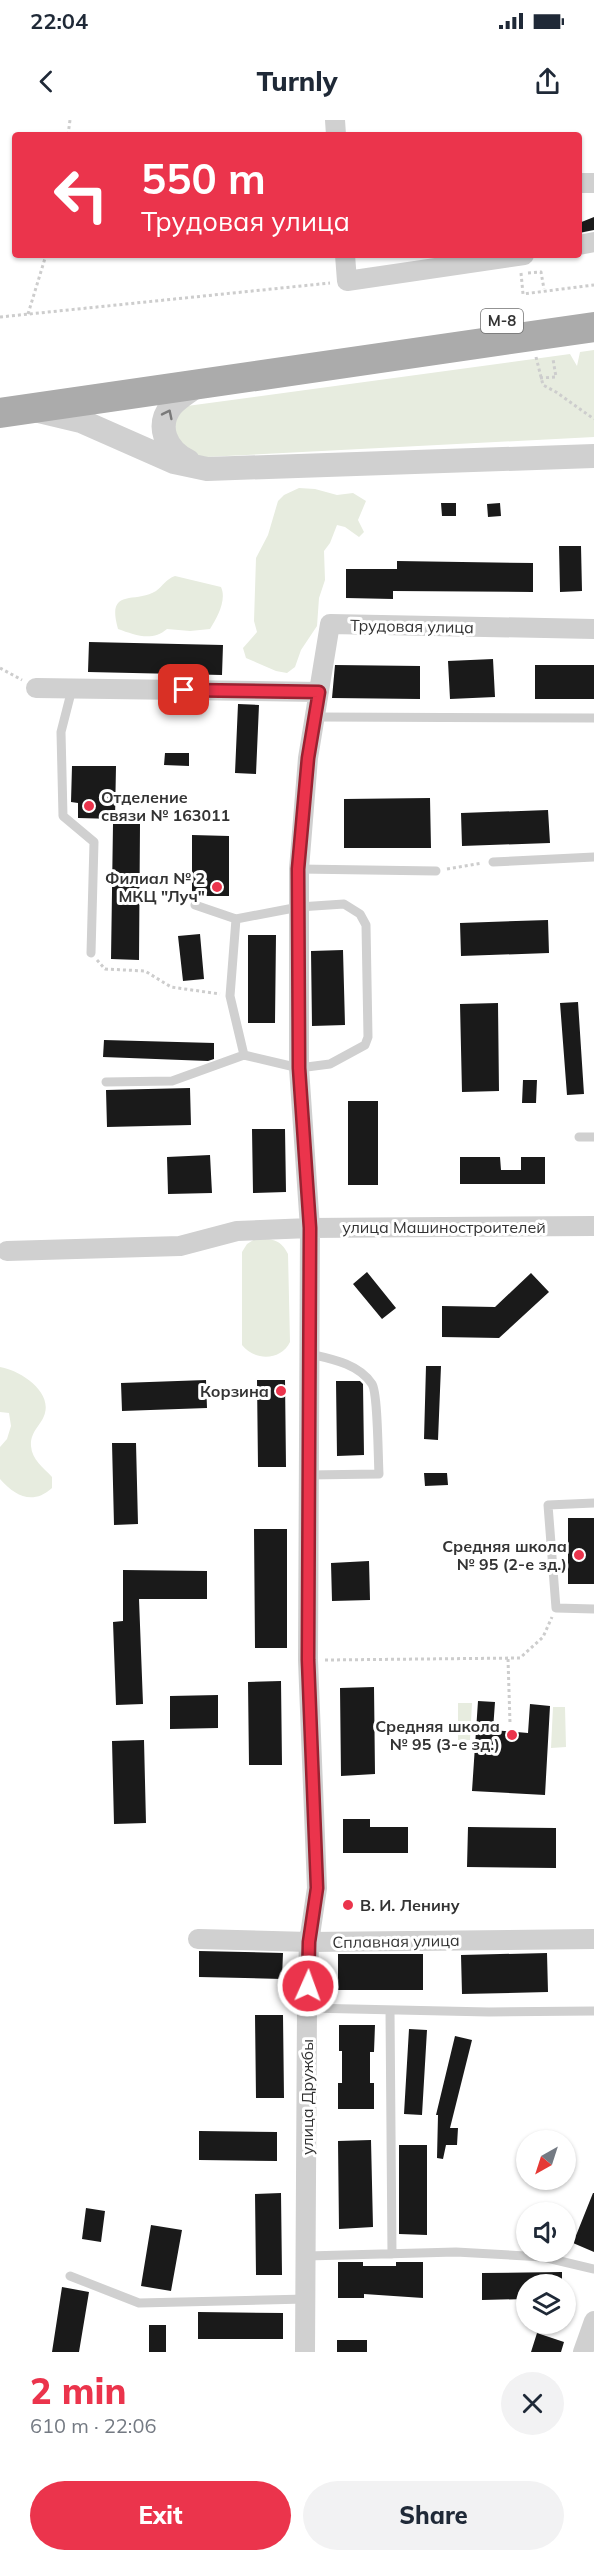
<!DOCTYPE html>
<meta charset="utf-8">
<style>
:root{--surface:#fff;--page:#f2f2f3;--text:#1f2937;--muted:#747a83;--accent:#eb344c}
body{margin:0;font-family:Mulish,sans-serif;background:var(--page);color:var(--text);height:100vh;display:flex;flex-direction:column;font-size:22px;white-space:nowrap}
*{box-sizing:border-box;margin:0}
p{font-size:20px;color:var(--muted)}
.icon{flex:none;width:33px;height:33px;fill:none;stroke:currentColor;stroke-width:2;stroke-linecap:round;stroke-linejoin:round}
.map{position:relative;height:2232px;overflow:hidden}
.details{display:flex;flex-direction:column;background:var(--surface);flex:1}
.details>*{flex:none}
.guide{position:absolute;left:12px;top:12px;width:570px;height:126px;border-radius:6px;box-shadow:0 2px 4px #0004;background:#eb344c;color:#fff;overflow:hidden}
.needle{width:39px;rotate:219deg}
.tools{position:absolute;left:516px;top:2010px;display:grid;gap:12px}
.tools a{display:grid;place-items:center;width:60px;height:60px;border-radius:50%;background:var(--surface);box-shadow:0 2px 4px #0004;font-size:30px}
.pin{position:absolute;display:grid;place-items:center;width:51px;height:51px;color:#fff;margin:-26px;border-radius:12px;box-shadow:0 3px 9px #0006}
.me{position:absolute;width:66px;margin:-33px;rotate:2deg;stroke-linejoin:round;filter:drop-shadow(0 0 4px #0008)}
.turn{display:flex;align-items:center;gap:21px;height:126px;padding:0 30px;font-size:27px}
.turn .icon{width:78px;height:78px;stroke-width:2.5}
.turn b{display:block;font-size:42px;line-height:51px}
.round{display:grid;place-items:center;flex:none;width:63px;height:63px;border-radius:32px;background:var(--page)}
.overview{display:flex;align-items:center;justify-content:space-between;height:102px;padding:0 30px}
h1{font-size:36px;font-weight:800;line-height:45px;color:var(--accent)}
.action{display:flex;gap:12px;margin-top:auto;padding:12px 30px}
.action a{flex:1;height:69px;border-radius:36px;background:var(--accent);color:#fff;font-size:24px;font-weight:800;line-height:69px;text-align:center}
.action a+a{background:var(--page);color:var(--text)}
.status{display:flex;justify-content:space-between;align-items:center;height:42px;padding:0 30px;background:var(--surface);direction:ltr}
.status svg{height:16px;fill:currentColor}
header{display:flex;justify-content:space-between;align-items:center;height:78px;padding:0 30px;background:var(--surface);font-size:27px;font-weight:800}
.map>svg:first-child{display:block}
</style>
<div class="status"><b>22:04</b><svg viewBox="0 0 49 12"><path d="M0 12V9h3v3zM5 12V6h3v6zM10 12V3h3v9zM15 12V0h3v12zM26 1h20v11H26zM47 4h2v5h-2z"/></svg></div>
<header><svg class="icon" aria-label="back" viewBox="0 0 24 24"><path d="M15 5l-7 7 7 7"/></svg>Turnly<svg class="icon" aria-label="share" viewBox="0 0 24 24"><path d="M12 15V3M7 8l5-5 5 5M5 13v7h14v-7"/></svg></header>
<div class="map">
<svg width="594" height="2232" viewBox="0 0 594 2232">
<rect width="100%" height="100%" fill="#fff"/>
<path fill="#e7ecdf" d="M594 230V317L206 337 188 335 172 315 176 294 187 286 570 234 577 246 580 232Z
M299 368 315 369 337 375 353 373 366 381 358 400 364 412 359 417 345 407 337 405 330 423 324 431 325 460 319 478 317 506 301 530 295 547 287 553 276 551 246 538 243 528 257 512 254 501 256 438 268 415 278 381 284 375Z
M175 456 221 467C227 480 217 498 210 509L190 511 167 509C152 522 135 515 118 509 106 467 135 484 156 471 163 466 166 459 175 456Z
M255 1119C271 1119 280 1118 288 1134L290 1222C281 1241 254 1241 242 1225V1132L247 1124Z
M0 1247C19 1250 51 1270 45 1293 42 1305 30 1311 31 1326 32 1340 43 1347 52 1357V1368C33 1385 16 1377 0 1359V1327L7 1319 11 1306 9 1293 0 1292Z
M458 1583H472L470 1620H458Z
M553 1587H565L566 1627 551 1628Z"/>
<path fill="#1a1a1a" d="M594 97V110L579 113V103Z
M441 383H456V396H442Z
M500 383 501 396 488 397 487 384Z
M559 426H581L582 471 560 472Z
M397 441 533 443V472L393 471V479L346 478V449H397Z
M89 522 223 525 222 555 88 552Z
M493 539 495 577 450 579 448 541Z
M335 545 420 546V579L332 578Z
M535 545H594V579H535Z
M238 584 259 585 256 654 235 653Z
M165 633H189V646L164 645Z
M72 646H116L115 699 78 698V683L71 682Z
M430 678 431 728H344V679Z
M548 690 550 723 462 726 461 693Z
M113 704H140L139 840 111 839Z
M192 715 229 716V776H192Z
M548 800 549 833 461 836 460 803Z
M200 814 204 859 183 861 178 816Z
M248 815H276L275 903H248Z
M343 830 345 905 312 906 311 831Z
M578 882 584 974 567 975 560 883Z
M498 883 499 971 462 972 460 884Z
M104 920 214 923V939L208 941 103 937Z
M523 960H537L536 983H522Z
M190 968 191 1005 107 1007 106 970Z
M348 981H378V1065H348Z
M252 1009H285L286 1072 253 1073Z
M210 1035 212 1073 168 1074 167 1037Z
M460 1037H500L501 1050H521V1037H545V1064H460Z
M367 1152 396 1188 382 1199 353 1164Z
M531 1153 549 1172 499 1218 442 1217V1186L495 1187Z
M426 1246H441L438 1320 424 1319Z
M206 1260 207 1288 122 1291 121 1263Z
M257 1260H285L286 1347H258Z
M336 1261H360L363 1264 364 1335 337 1336Z
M112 1323H136L138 1404 114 1405Z
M424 1353H447L448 1365 425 1366Z
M568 1398H594V1464H568Z
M254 1409H287V1528H255Z
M369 1441 370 1480 332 1481 331 1443Z
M123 1450 207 1451V1479H139L143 1584 116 1585 113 1502 123 1501Z
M281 1561 282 1645H249L248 1562Z
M374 1567 375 1654 341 1656 340 1568Z
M218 1575V1608L170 1609V1576Z
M478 1581 495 1582 493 1610 528 1613 530 1584 550 1586 545 1675 472 1671Z
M144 1620 146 1703 114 1704 112 1621Z
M343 1699H370V1707H408V1733H343Z
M468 1707 556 1708V1748L467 1747Z
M199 1831 283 1833 282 1859 199 1857Z
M547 1833 548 1872 462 1874 461 1835Z
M338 1834H423V1870H338Z
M255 1895H283L284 1978H256Z
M339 1905H375L374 1932H370V1963H374V1989H338V1963H342V1931H339Z
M409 1909 427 1910 422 1995 404 1994Z
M455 1916 472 1920 450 2008H458L457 2025H446L443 2039 437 2038 438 1995H436Z
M199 2011 277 2012V2041L199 2040Z
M371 2020 373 2107 339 2109 338 2021Z
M399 2025H427V2115L399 2114Z
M281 2073 282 2155H256L255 2074Z
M593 2073H594V2132L573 2123Z
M86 2088 105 2091 101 2122 82 2119Z
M151 2105 182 2110 171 2171 141 2166Z
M338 2142H363V2146H396V2142H423V2178L364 2174V2178H338Z
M562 2152V2164H526V2179L482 2180V2153Z
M62 2167 89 2172 79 2232H52Z
M198 2192 283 2193V2219H198Z
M149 2205H166V2232H149Z
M537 2213 564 2222 561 2232H531Z
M337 2220H367V2232H337Z"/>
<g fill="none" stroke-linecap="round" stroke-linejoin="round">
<path stroke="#cdcdcd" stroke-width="3" stroke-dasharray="3 3" stroke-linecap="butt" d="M68 15 70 0
M521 153 523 174 594 165
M528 153 541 152 544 169
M28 194 46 135
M0 197 330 163
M536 237 543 265 556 272 594 299
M540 258 556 257 553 239
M0 548 22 560
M447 749 482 743
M97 840 105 849 145 851 171 867 220 874
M508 1539 510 1603
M325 1540 520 1538 543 1517 552 1497"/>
<path stroke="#d0d0d0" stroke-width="9" d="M72 569 61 612 63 696 94 722 91 833
M316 597 594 598
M493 742 594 737
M299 749 436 751
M195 785 236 799
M106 962 172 961 244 935 299 948 330 944 365 925 368 917 366 805 360 794 344 784 299 787 236 799 230 876 244 935
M579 1017H594
M308 1355 379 1354C378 1339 378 1273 372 1264 359 1244 332 1239 310 1234
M594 1383 548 1385 556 1488 594 1489
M307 1888 489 1892 594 1891
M390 1890 392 2134
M307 2136 456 2132 543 2137 594 2149
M70 2156 139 2183 306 2179"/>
<path stroke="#d0d0d0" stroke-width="20" d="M335 0 336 15
M579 63H594
M579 125 594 122
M345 135 347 161 524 135
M36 568 319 572
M7 1131 180 1126 237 1111 310 1108 594 1106
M198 1819 309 1822 594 1819
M305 2232 307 1888 309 1822 317 1768 308 1540 310 1108 299 948V749L308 638 330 504 594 509
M583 2232 594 2201"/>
<path stroke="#d0d0d0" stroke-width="24" d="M39 291 81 301 174 342 207 349 594 336
M188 341C166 330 155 306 172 285 179 277 190 271 199 264"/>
<path stroke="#ababab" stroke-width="30" d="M0 293 594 207"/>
</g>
<defs><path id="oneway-chevron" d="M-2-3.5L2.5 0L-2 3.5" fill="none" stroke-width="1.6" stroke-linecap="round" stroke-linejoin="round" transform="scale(1.5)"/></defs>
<use stroke="#7a7a7a" href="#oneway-chevron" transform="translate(168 294) rotate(-64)"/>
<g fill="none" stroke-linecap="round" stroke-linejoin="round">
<defs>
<path id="route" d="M184 570 319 572 308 638 298 749 299 948 310 1108 308 1540 317 1768 309 1822 308 1866"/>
</defs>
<use href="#route" stroke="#992231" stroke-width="15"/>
<use href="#route" stroke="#eb344c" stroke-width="10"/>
</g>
<g fill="#eb344c" stroke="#fff" stroke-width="2">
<circle cx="89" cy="686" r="6"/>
<circle cx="217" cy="767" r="6"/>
<circle cx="281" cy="1271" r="6"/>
<circle cx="579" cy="1435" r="6"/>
<circle cx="512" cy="1615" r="6"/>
<circle cx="348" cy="1785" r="6"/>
</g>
<g text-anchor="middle" stroke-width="6" stroke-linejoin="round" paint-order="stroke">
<rect fill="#fff" stroke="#707070" stroke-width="1.5" x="481" y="189" width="42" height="24" rx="4.5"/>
<g font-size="15" font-weight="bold" fill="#333">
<text x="502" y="206">М-8</text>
</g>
<g font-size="16" fill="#333" stroke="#fff">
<text transform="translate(412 506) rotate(1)" y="6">Трудовая улица</text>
<text x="444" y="1113">улица Машиностроителей</text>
<text transform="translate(396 1821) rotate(-1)" y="6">Сплавная улица</text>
<text transform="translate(307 1977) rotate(-90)" y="6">улица Дружбы</text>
</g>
<g font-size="16" font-weight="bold" fill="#333" stroke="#fff" text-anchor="end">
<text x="101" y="683" text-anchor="start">Отделение<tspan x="101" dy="18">связи № 163011</tspan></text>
<text x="205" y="764">Филиал № 2<tspan x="205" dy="18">МКЦ "Луч"</tspan></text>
<text x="269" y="1277">Корзина</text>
<text x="567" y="1432">Средняя школа<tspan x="567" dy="18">№ 95 (2-е зд.)</tspan></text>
<text x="500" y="1612">Средняя школа<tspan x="500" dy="18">№ 95 (3-е зд.)</tspan></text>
<text x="360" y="1791" text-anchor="start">В. И. Ленину</text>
</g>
</g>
</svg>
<div class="tools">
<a><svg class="needle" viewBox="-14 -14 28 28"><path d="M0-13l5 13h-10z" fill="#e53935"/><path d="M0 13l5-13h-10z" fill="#747a83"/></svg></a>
<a><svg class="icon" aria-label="sound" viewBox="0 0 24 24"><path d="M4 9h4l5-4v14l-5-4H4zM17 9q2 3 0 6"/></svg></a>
<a><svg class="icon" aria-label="layers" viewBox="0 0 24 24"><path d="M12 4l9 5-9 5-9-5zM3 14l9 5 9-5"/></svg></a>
</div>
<div class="pin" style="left:184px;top:570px;background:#d93025"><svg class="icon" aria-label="arrive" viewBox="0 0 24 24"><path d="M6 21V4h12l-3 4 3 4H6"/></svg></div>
<svg class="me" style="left:308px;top:1866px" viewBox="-20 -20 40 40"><circle r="17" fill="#eb344c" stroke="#fff" stroke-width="3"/><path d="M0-11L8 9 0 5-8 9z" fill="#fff"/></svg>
<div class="guide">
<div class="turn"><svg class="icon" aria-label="left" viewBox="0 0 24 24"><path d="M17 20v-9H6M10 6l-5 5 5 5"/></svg><div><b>550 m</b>Трудовая улица</div></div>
</div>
</div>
<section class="details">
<div class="overview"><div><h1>2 min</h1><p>610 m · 22:06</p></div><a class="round"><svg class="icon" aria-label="close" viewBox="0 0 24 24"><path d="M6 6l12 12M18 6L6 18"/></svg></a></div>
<div class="action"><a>Exit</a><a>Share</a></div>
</section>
